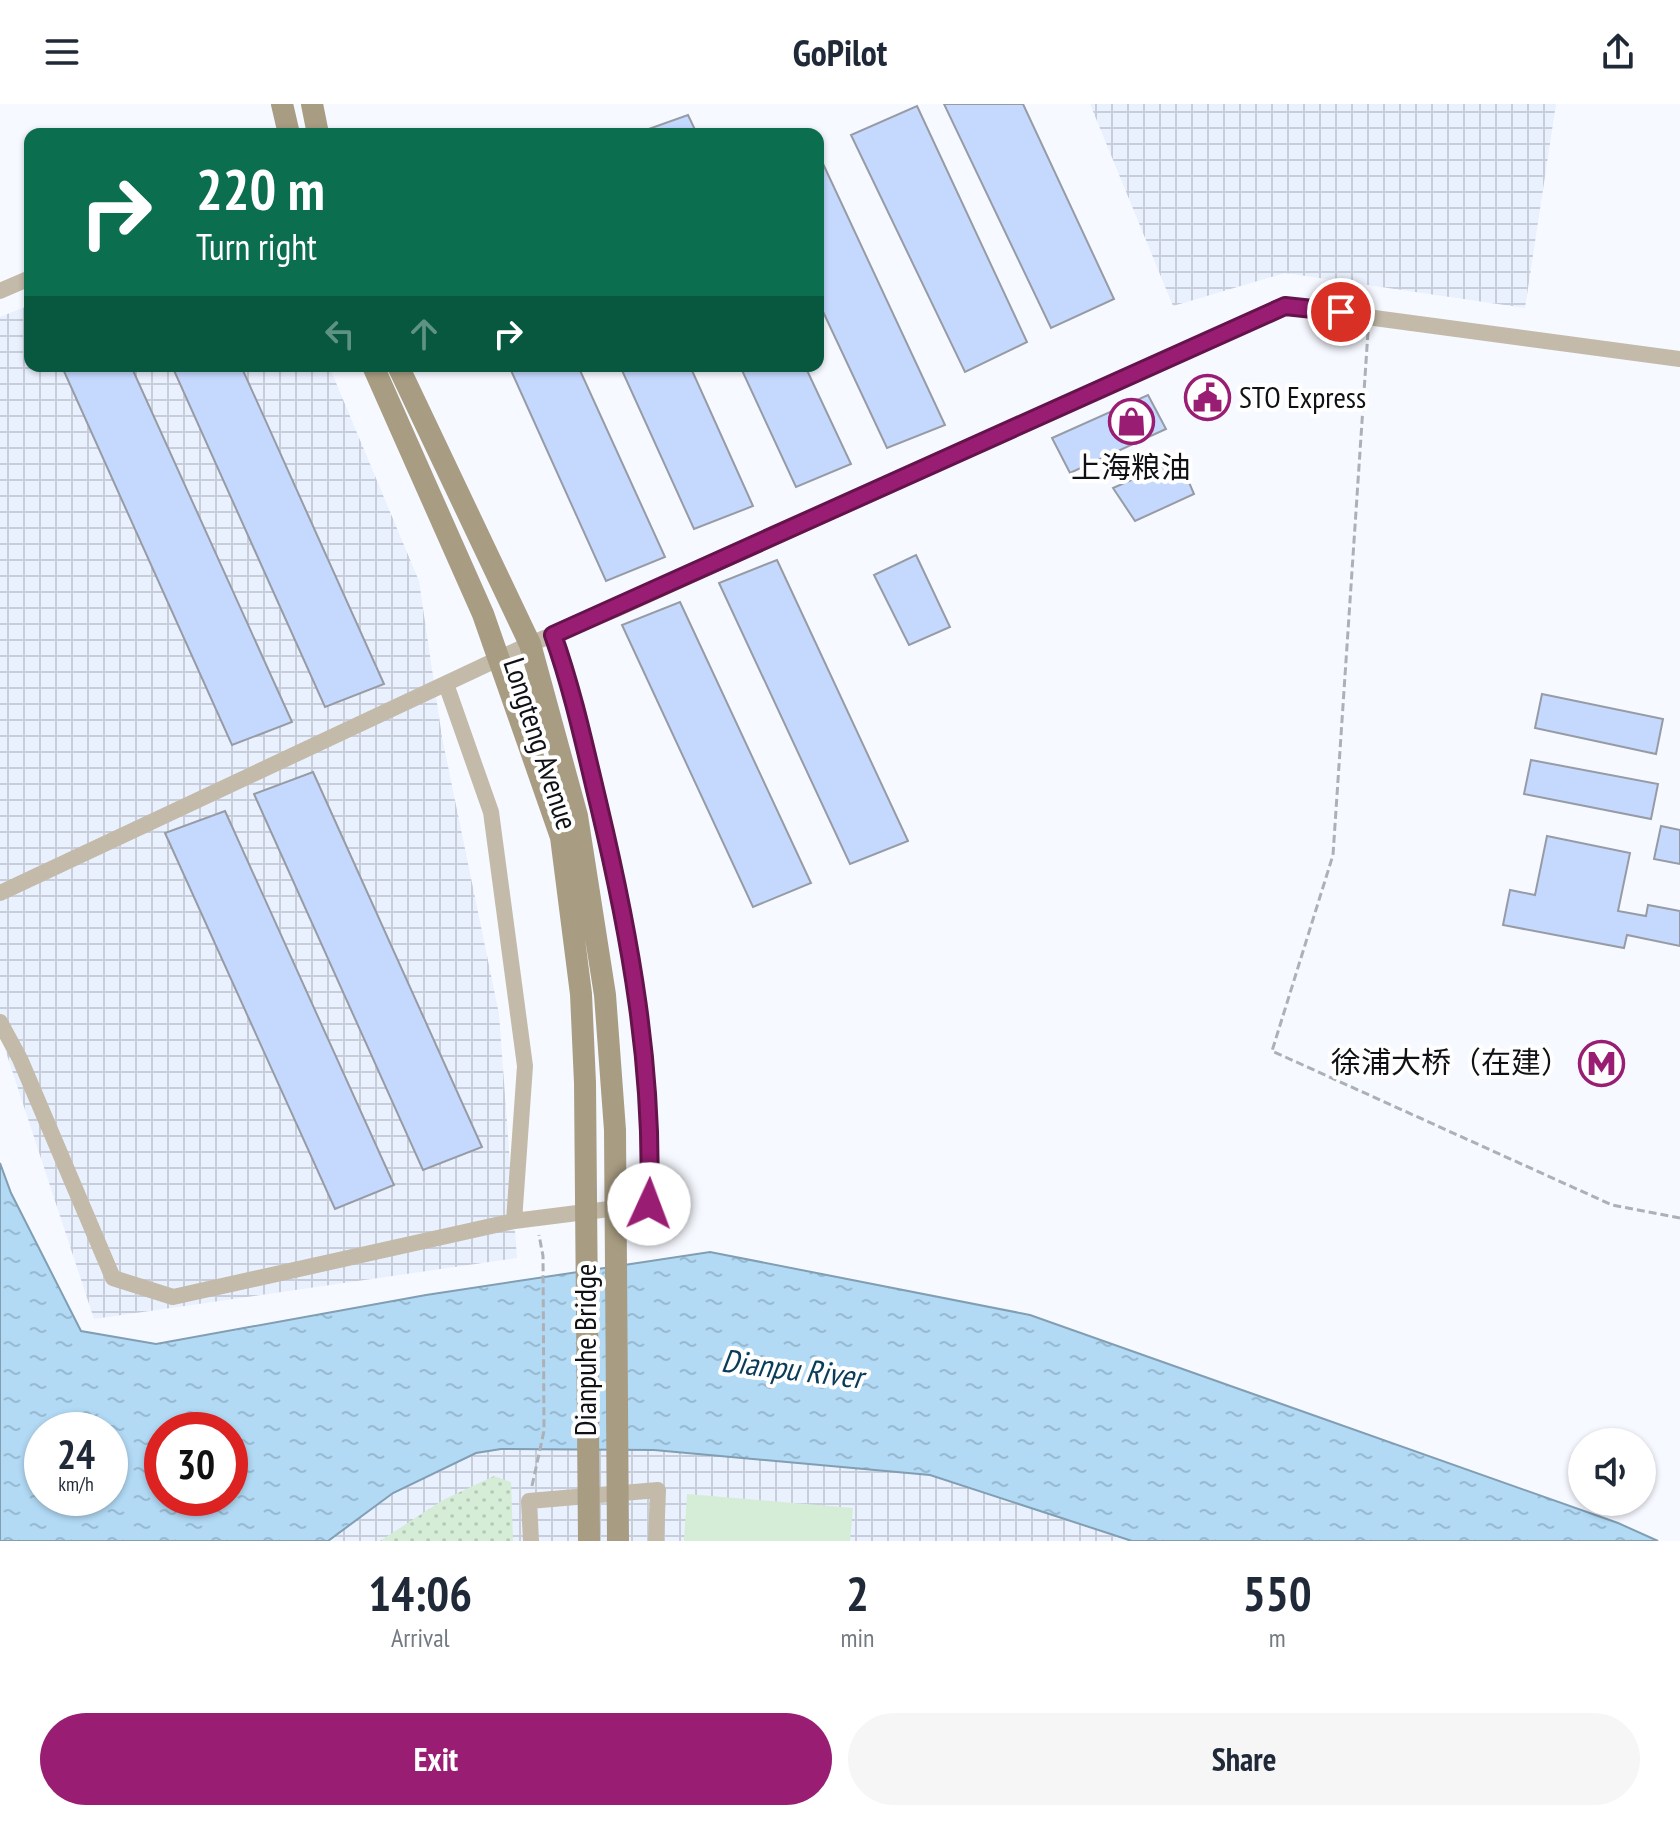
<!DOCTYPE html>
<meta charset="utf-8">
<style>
:root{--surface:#fff;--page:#f6f6f7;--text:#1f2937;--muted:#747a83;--accent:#9a1d74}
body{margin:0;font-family:"PT Sans Narrow","Noto Sans SC",sans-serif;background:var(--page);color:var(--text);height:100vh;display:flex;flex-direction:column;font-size:30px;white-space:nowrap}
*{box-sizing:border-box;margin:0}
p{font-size:26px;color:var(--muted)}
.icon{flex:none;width:44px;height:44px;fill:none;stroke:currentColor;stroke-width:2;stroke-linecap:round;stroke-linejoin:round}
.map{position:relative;height:1437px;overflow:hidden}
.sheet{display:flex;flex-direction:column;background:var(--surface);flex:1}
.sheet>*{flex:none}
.guide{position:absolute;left:24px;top:24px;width:800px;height:244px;border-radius:16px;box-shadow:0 2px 6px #0004;background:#0b6e4f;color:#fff;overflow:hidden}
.fabs{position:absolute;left:1568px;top:1324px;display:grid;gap:16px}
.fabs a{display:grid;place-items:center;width:88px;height:88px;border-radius:50%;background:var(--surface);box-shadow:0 2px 6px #0004;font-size:40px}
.speed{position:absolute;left:24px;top:1308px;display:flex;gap:16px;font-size:40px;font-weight:700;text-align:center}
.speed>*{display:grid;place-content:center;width:104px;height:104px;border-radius:50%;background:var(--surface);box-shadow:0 2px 6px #0004;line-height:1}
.speed small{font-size:20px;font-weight:400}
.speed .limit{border:12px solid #d22;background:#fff;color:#111}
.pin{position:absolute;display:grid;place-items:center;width:68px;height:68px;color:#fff;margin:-34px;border:4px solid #fff;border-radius:50%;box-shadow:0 2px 8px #0007}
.me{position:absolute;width:88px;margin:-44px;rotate:2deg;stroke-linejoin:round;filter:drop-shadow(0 0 6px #0008)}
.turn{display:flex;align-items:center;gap:28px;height:168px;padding:0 40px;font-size:36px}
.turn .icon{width:104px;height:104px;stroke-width:2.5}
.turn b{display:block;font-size:56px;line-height:68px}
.lanes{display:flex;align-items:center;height:76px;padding:0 40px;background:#0003;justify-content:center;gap:40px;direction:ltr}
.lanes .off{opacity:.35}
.eta{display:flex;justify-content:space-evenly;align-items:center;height:136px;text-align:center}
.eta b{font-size:48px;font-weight:700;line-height:56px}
.button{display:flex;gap:16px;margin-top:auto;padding:16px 40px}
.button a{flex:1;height:92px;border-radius:48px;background:var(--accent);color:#fff;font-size:32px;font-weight:700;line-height:92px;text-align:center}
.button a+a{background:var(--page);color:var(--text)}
header{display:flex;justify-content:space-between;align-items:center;height:104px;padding:0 40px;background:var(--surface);font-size:36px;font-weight:700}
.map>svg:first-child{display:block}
</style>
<header><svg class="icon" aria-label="menu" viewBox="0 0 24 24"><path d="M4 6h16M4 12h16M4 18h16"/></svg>GoPilot<svg class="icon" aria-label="share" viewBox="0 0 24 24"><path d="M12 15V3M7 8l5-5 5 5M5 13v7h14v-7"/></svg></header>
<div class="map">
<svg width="1680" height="1437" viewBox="0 0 1680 1437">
<defs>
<pattern id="industrial-grid" width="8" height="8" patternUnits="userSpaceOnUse" patternTransform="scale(2)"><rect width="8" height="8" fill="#e9f0fe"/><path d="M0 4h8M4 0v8" fill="none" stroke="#c7cdd9"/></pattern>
<pattern id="green-dots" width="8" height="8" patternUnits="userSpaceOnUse" patternTransform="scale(2)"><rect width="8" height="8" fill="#d5ecd6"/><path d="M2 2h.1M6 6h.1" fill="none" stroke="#b6c9b7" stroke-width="1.8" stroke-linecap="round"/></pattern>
<pattern id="water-ripples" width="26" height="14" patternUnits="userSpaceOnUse" patternTransform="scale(2)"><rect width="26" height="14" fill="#b2daf5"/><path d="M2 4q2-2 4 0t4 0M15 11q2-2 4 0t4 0" fill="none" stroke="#98bad1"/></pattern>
</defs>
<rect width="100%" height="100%" fill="#f6f9ff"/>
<path fill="url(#industrial-grid)" d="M1090 0H1556L1525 204 1285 169 1173 202Z
M30 201V262H329L419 477 442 633 499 910 517 1154 94 1215 0 930V213Z
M501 1345 654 1346 930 1371 1132 1437H328L393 1389 476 1349Z"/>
<path fill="url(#green-dots)" d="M494 1372 511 1378 513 1437H380L443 1396Z"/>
<path fill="#d5ecd6" d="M687 1390 853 1404 850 1437H684Z"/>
<path fill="url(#water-ripples)" stroke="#819eb2" stroke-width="2" fill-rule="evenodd" d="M0 1059 11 1089 81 1227 156 1240 426 1191 710 1148 1030 1211 1618 1419 1658 1437H1132L930 1371 654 1346 501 1345 476 1349 393 1389 328 1437H0ZM42 1326H110V1394H42ZM162 1326H230V1394H162Z"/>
<path fill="#c5d9ff" stroke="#979ba4" stroke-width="2" d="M944 0H1023L1114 195 1051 224Z
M917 2 1027 238 965 268 851 31Z
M688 11 697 30H641L640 28Z
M818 49 945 321 887 344 818 197Z
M71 262H131L292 618 232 641 63 265Z
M172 262H241L384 580 325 603Z
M509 262H578L665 453 606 477Z
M620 262H690L753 402 694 425Z
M740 262H805L851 360 796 383Z
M1148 291 1166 325 1070 369 1052 334Z
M1179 355 1194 390 1135 417 1113 384Z
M916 451 950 523 909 541 874 471Z
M777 456 908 737 850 760 719 479Z
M680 498 811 779 753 803 622 521Z
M1542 590 1663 615 1656 650 1535 624Z
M1531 656 1658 680 1651 715 1524 690Z
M313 668 482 1043 423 1066 254 690Z
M225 707 394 1081 335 1105 165 729Z
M1661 722 1680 726V760L1654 755Z
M1547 732 1630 749 1618 807 1646 812 1648 801 1680 807V842L1627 831 1624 844 1503 821 1510 786 1535 791Z"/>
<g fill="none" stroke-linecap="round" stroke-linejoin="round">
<path stroke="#adb0b5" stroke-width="3" stroke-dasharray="8 4" stroke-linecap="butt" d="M1368 228 1333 751 1272 947 1612 1101 1680 1114
M532 1382 544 1327 543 1152 539 1131"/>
<path stroke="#c3baa9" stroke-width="16" d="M0 187 30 174
M0 789 530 540 619 504 1285 202 1680 255
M0 918 20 955 113 1174 173 1193 514 1117 525 962 491 708 446 580
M514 1117 649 1100C654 967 631 837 601 708 587 648 573 589 553 531
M531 1437 529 1397 658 1386 656 1437"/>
<path stroke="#a89c82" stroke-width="22" d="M282 0 289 30
M312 0 318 30
M373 262 483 510 561 733 581 890 585 979 589 1437
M398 262 530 540 577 712 605 891 615 1026 618 1437"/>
</g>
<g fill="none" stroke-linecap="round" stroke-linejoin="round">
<defs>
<path id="route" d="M649 1100C654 965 630 832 599 702 585 644 573 587 553 531L1285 202 1341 208"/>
</defs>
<use href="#route" stroke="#64134b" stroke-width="20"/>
<use href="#route" stroke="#9a1d74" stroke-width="14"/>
</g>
<defs>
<symbol id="civic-ring" viewBox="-11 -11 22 22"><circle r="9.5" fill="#fff" stroke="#9a1d74" stroke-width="1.5"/><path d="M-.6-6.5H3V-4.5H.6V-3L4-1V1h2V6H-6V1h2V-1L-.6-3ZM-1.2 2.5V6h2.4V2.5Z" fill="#9a1d74"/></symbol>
<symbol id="shop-ring" viewBox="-11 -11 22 22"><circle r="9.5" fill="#fff" stroke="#9a1d74" stroke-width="1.5"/><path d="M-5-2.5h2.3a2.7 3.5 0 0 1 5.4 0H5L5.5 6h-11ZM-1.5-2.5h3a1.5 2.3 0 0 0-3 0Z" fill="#9a1d74"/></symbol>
<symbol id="metro-ring" viewBox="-11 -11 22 22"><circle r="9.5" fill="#fff" stroke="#9a1d74" stroke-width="1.5"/><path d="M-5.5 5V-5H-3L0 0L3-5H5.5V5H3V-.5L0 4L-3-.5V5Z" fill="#9a1d74"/></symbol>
</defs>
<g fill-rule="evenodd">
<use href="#civic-ring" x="1182" y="268" width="51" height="51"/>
<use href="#shop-ring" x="1106" y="292" width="51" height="51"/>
<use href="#metro-ring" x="1576" y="934" width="51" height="51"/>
</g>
<g text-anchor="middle" stroke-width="8" stroke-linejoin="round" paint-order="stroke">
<g font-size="30" fill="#0f1114" stroke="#fff" text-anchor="start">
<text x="1239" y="304">STO Express</text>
<text x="1131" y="374" text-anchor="middle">上海粮油</text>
<text x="1571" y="969" text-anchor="end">徐浦大桥（在建）</text>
</g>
<g font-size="30" fill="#0f1114" stroke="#fff">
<text transform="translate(540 640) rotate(72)" y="10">Longteng Avenue</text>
<text transform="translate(586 1246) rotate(-90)" y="10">Dianpuhe Bridge</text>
</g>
<g font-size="32" font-style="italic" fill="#0a3b57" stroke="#fff">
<text transform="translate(792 1265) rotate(7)" y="11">Dianpu River</text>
</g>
</g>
</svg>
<div class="fabs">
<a><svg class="icon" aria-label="sound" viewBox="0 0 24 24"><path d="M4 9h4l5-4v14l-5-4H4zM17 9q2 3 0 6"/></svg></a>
</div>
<div class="speed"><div>24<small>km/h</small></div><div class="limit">30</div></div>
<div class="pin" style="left:1341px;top:208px;background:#d93025"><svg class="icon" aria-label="arrive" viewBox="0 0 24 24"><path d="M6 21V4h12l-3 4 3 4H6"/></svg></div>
<svg class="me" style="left:649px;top:1100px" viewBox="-20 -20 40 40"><circle r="19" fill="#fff"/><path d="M0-13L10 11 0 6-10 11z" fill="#9a1d74"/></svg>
<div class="guide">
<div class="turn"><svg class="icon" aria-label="right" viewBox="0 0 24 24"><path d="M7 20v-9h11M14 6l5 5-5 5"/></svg><div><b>220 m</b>Turn right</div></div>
<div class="lanes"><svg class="icon off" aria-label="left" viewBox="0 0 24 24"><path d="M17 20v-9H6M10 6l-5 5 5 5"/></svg><svg class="icon off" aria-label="ahead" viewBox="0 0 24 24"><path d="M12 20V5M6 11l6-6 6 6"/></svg><svg class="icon" aria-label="right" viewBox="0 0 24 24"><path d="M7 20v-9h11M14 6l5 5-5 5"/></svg></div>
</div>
</div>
<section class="sheet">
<div class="eta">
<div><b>14:06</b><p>Arrival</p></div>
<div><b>2</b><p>min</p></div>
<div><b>550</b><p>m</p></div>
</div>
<div class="button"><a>Exit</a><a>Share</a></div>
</section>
